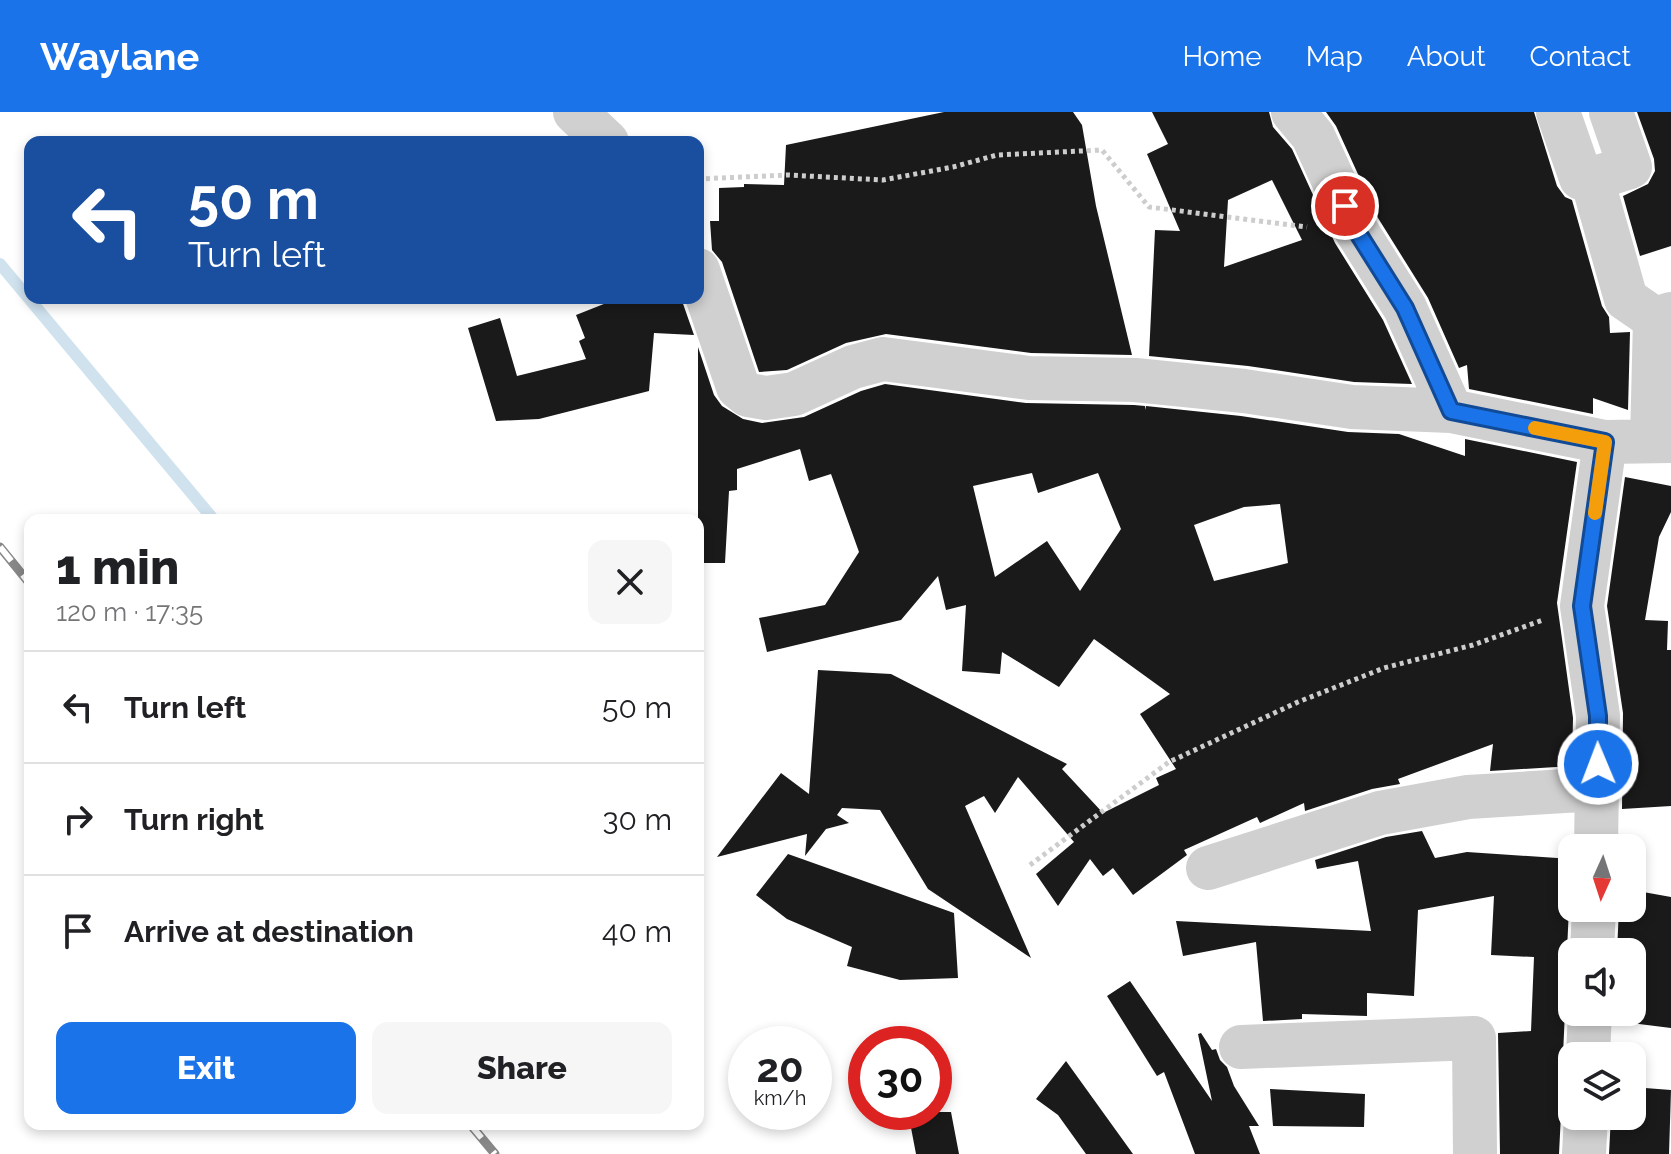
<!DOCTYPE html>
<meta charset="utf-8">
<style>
:root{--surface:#fff;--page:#f6f6f6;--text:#202124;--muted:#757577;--line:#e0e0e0;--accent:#1a73e8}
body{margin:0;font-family:Raleway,sans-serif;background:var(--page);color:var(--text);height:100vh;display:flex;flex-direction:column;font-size:30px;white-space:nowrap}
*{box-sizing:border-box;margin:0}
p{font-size:26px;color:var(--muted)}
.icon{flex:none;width:44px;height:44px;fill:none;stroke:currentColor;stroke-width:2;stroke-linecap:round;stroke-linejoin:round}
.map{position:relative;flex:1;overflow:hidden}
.side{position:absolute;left:24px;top:402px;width:680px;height:616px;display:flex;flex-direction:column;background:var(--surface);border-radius:16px;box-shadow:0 4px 12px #0003}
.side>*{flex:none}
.hud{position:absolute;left:24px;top:24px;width:680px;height:168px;border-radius:16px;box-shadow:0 4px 12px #0003;background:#1a4fa0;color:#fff;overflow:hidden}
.needle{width:52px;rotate:183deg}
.tools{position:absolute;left:1558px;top:722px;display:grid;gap:16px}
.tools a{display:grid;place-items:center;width:88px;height:88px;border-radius:16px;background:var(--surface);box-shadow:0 4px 12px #0003;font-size:40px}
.speed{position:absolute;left:728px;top:914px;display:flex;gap:16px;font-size:40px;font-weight:700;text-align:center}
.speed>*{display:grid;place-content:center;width:104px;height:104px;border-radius:50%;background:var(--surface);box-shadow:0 4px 12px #0003;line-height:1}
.speed small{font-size:20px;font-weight:400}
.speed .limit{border:12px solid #d22;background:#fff;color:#111}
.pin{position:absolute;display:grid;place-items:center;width:68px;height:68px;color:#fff;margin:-34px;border:4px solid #fff;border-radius:50%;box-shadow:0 2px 8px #0007}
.me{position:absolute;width:88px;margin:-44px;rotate:359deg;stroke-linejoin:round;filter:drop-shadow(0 0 6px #0008)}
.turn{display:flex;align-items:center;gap:28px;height:168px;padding:0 32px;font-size:36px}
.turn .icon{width:104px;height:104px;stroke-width:2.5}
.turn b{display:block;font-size:56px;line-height:68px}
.round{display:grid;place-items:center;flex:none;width:84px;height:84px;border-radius:16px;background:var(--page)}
.summary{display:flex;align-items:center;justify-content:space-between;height:136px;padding:0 32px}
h1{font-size:48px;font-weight:800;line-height:60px}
.action{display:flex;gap:16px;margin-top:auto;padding:16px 32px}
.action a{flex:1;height:92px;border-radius:16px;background:var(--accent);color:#fff;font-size:32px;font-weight:800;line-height:92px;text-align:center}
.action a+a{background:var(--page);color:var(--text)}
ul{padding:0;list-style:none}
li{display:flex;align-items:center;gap:24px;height:112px;padding:0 32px;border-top:2px solid var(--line)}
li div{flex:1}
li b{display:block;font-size:30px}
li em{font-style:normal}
header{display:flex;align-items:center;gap:48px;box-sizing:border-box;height:112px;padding:0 40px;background:var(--accent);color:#fff}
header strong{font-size:38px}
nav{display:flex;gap:44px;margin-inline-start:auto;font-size:28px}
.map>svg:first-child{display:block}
</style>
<header>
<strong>Waylane</strong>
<nav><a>Home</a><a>Map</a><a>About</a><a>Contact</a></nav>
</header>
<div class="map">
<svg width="1671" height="1042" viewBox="0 0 1671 1042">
<rect width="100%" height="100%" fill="#fff"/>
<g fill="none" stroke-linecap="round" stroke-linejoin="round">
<path stroke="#cfe2ee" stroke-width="12" d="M0 152 214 408"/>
</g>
<path fill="#1a1a1a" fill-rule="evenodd" d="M944 0H1073L1082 13 1096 94 1132 243 1031 241 886 222 846 231 787 258 759 260 722 150 712 138 710 109H719V76L744 75V72L784 73 786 33Z
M1152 0H1269L1273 15 1292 37 1335 131 1383 208 1412 272 1354 270 1248 254 1149 244 1155 118 1180 119 1147 42 1168 32ZM1272 68 1302 128 1224 155 1228 88Z
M1326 0H1534L1557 74 1565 85 1572 88 1602 194 1609 205 1610 221 1630 220 1628 298 1593 286V302L1469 277 1467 253 1459 256 1428 186 1378 106 1336 14Z
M1637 0H1671V134L1640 144 1623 84 1648 72 1655 59 1654 47Z
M619 186H681L694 223 654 221 649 279 539 307 496 309 468 216 500 206 517 264 586 247 579 229 585 226 576 203Z
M698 235 714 283 722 294 743 307 762 311 804 305 861 279 885 272 1026 291 1134 293 1145 294 1146 298V294L1241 304 1348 320 1399 322 1465 344V327L1577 350 1557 491 1573 606 1572 654 1490 659 1493 632 1398 667 1400 672 1372 677 1305 699 1304 691 1260 711 1257 705 1184 738 1187 743 1133 783 1113 756 1103 764 1090 747 1058 794 1036 762 1074 730 1018 665 995 701 984 684 965 694 1031 846 928 777 880 698 842 696 837 703 849 711 826 717 805 744 807 722 717 745 781 661 809 682 818 558 891 562 1067 652 1062 657 1103 701 1159 673 1156 666 1176 657 1140 602 1170 582 1094 527 1059 575 1002 540 1000 562 962 559 966 493 946 498 938 464 901 508 767 540 759 506 825 493 859 440 831 362 809 369 800 337 737 357V378L729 379 725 451H698ZM1032 361 1038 381 1098 361 1121 417 1080 479 1047 429 995 465 973 374ZM1280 392 1288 451 1214 469 1194 413 1244 395Z
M1625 365 1671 374V400L1659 425 1645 508 1668 509 1667 538H1671V694L1622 697 1623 601 1607 494Z
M1422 719 1435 746 1467 740 1572 747V785L1569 795 1567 839 1572 854V884L1565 899 1563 943 1566 955 1572 962V984L1565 991 1561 1002 1559 1042H1500L1498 921 1531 919 1534 845 1491 843 1494 784 1418 798 1414 884 1367 881V904L1302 902V907L1263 909 1256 830 1183 844 1176 809 1371 819 1358 749 1317 757 1315 748 1386 725Z
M788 742 954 801 958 866 900 868 847 854 852 835 787 807 756 783Z
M1632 778 1671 785V916L1615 909V900H1632V840H1617L1619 796H1632Z
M1130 869 1212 989 1198 922 1201 921 1212 938 1216 937 1220 948 1227 955 1234 974 1259 1014H1249L1260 1042H1195L1164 960 1157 964 1107 884Z
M1066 949 1133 1042H1086L1058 1003 1036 987Z
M1632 975 1671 978 1669 1042H1609L1611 1004H1632Z
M1270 977 1365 982 1364 1015 1273 1014Z
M908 1000H951L959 1042H916Z"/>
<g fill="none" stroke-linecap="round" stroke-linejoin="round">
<path stroke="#cdcdcd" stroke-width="5" stroke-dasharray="4 4" stroke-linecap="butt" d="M698 67 788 63 883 68 953 55 997 43 1102 38 1149 95 1307 115
M1030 753 1169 650 1298 590 1384 556 1473 533 1543 508"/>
<path stroke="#d0d0d0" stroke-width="44" d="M575 0 607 30
M1293 0 1313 24 1356 118 1405 196 1451 299
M1558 0 1581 66 1592 67 1626 187 1655 207
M1592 67 1630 55 1611 0
M698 158 738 275 748 283 766 286 794 282 853 255 883 247 1029 266 1135 268 1244 279 1352 295 1451 299 1605 330 1671 329
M1652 329 1655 207 1671 202
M1596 736 1598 604 1582 494 1605 330
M1208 756 1380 701 1468 685 1598 677
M1592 840 1594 796
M1241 935 1474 926 1475 1042
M1588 944 1590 900
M1584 1042 1586 1004"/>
<defs>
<path id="rail" d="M0 435 30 472
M470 1012 495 1042"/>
</defs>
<use href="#rail" stroke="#888" stroke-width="9"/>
<use href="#rail" stroke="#fff" stroke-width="6" stroke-dasharray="18" stroke-linecap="butt"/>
</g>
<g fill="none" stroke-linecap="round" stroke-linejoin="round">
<defs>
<path id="route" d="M1345 94 1356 118 1405 196 1451 299 1605 330 1582 494 1598 604V652"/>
</defs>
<use href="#route" stroke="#114b97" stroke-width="20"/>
<use href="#route" stroke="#1a73e8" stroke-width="14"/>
<path stroke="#f59e0b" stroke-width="14" d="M1535 316 1605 330 1595 401"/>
</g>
</svg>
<div class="tools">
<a><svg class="needle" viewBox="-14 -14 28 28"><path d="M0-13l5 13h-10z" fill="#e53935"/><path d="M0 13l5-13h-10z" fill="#757577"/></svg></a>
<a><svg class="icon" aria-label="sound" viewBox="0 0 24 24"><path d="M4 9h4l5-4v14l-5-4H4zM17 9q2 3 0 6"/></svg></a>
<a><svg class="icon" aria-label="layers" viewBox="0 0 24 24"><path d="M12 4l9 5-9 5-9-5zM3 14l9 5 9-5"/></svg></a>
</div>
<div class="speed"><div>20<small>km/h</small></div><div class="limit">30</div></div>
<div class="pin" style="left:1345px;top:94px;background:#d93025"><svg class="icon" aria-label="arrive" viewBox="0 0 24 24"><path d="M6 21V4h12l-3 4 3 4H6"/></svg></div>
<svg class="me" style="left:1598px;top:652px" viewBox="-20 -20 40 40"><circle r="17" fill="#1a73e8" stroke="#fff" stroke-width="3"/><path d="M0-11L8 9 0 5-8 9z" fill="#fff"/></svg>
<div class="hud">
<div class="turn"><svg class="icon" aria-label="left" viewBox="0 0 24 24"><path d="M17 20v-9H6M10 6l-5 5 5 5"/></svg><div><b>50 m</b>Turn left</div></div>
</div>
<section class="side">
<div class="summary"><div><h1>1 min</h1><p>120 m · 17:35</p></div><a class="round"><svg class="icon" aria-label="close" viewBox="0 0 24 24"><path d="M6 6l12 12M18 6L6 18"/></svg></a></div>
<ul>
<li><svg class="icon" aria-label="left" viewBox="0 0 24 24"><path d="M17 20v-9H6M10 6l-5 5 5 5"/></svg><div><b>Turn left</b></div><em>50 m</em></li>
<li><svg class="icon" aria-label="right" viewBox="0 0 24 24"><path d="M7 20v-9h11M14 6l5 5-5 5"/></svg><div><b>Turn right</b></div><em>30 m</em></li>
<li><svg class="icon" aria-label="arrive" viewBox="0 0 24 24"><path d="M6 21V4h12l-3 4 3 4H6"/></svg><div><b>Arrive at destination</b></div><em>40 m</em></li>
</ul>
<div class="action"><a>Exit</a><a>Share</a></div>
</section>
</div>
